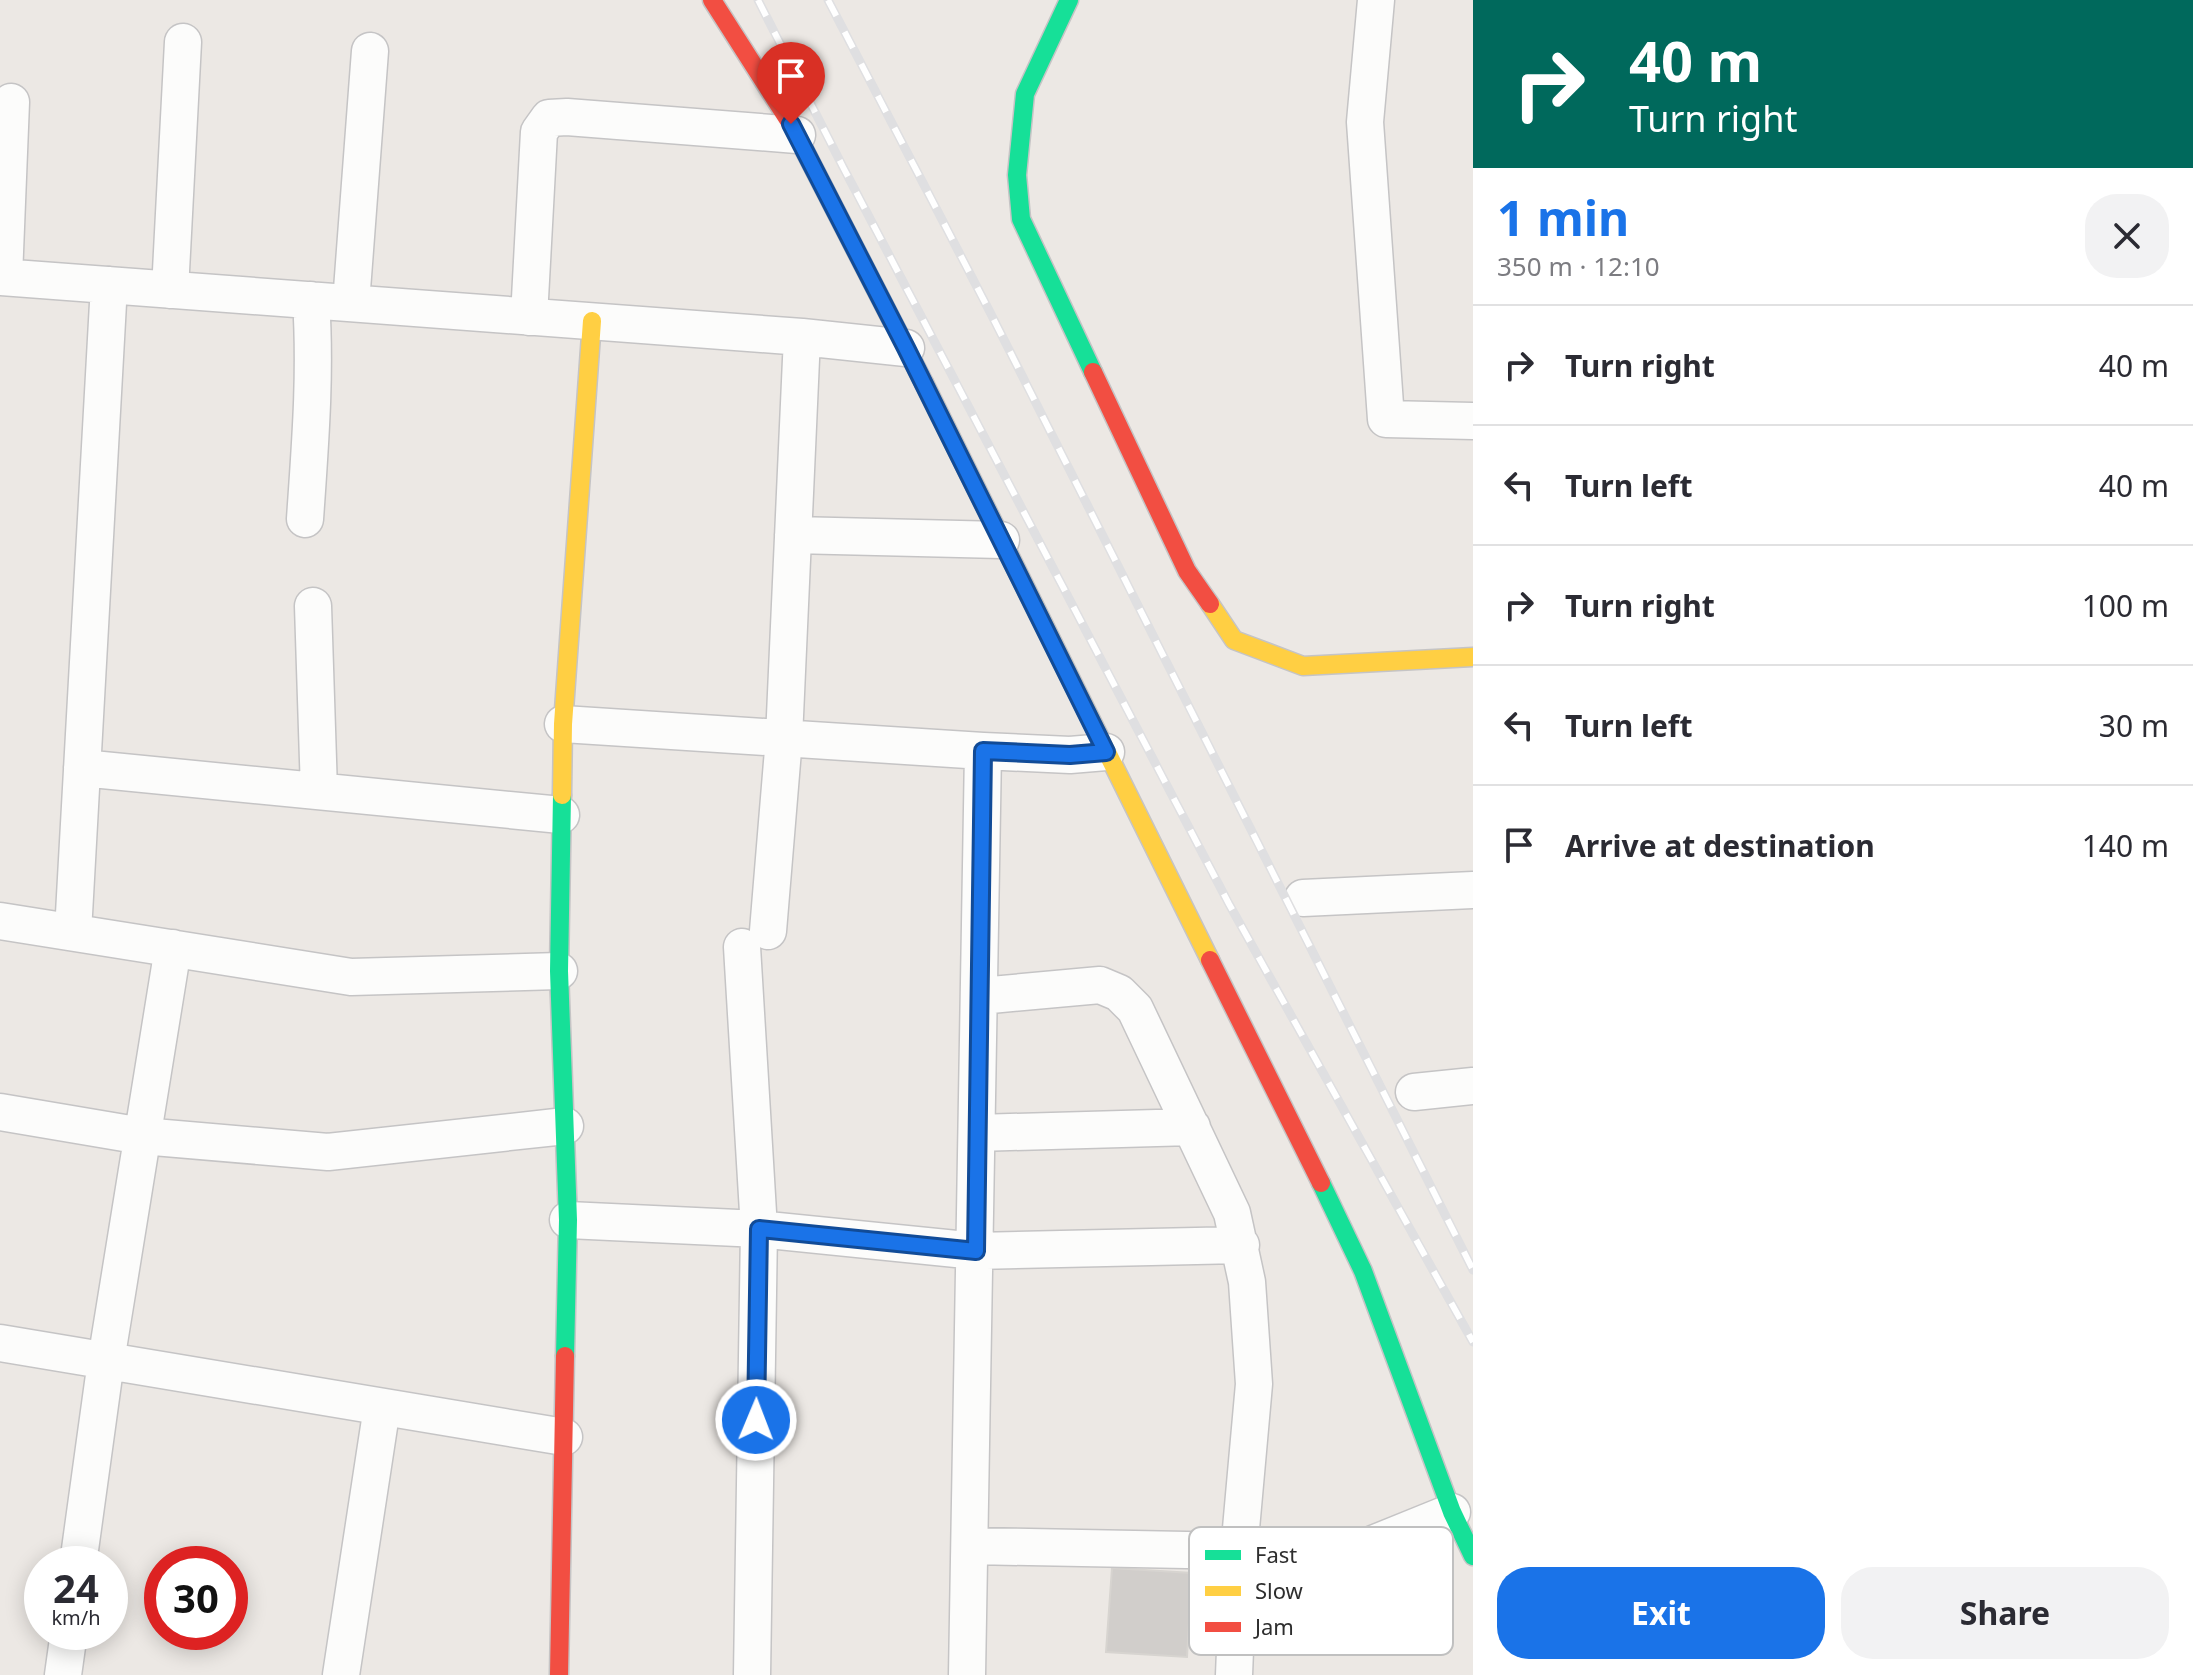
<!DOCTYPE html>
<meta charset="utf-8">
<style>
:root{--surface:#fff;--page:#f2f2f3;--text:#2b2b33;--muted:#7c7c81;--line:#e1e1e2;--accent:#1a73e8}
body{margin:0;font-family:"Noto Sans",sans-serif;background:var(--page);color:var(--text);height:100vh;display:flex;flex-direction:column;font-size:30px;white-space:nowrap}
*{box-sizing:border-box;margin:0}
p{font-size:26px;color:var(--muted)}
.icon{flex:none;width:44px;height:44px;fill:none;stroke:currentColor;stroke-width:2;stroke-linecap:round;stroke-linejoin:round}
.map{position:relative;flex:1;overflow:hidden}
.panel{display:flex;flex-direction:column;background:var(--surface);width:720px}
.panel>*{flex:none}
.hud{background:#00695c;color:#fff;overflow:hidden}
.speed{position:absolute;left:24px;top:1546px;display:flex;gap:16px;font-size:40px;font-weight:700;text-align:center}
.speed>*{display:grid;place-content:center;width:104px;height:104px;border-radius:50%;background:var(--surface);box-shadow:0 4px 20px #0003;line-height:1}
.speed small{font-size:20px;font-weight:400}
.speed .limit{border:12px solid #d22;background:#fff;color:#111}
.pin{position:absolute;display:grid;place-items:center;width:68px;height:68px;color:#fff;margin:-82px -34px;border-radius:50% 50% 50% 0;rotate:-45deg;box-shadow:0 0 8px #0007}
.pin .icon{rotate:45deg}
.me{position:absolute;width:88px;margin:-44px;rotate:1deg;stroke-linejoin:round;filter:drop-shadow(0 0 6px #0008)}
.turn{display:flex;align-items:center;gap:28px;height:168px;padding:0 24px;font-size:36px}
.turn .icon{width:104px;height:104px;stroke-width:2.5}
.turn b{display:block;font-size:56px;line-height:68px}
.round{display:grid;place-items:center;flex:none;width:84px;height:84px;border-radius:32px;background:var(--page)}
.summary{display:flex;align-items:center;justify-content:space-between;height:136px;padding:0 24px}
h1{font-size:48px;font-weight:700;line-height:60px;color:var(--accent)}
.primary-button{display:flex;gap:16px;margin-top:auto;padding:16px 24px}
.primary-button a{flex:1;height:92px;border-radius:32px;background:var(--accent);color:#fff;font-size:32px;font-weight:700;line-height:92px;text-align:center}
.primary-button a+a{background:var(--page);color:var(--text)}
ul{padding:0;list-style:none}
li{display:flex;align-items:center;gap:24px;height:120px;padding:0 24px;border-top:2px solid var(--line)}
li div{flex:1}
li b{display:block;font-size:30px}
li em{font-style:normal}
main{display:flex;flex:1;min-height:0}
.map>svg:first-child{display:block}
</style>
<main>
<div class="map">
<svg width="1473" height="1675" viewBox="0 0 1473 1675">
<rect width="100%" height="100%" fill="#ece8e4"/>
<path fill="#d1cecb" stroke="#d7d4d0" stroke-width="2" d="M1112 1568 1192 1573 1187 1657 1106 1652Z"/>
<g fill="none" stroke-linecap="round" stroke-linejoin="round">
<defs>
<path id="street" d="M1376 0 1365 122 1386 419 1473 421
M0 277 802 337 906 348
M4 277 11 102
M170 290 183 42
M351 303 370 51
M529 317 539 132 549 118 567 117 797 135
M305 519C310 446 316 374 311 300
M793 535 1001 540
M313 606 319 791
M563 724 983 751 1070 755 1106 752
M82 768 561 815
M1303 898 1473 890
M0 921 351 977 559 971
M768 931 784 738 802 337
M73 932 109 285
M742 947 759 1229 752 1675
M980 996 1100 985 1119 993 1135 1009 1232 1213 1247 1282 1254 1384 1239 1551 1234 1675
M1414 1092 1473 1086
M0 1112 142 1136 328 1152 565 1126
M977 1133 1192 1127
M568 1220 759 1229 976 1251 1241 1245
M0 1343 564 1437
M971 1546 1239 1551 1368 1546 1452 1512
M78 1564 106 1361 173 948
M63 1675 69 1632
M341 1675 382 1407
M967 1675 983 751"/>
<path id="fast" d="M1069 0 1025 94 1017 175 1021 219 1093 372
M562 795 559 971 568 1220 565 1356
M1321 1183 1363 1271 1452 1512 1473 1556"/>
<path id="slow" d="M924 383 1210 960
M1210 604 1234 640 1303 666 1473 657
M562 795 563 724 592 321"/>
<path id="jam" d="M712 0 791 124 924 383
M1093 372 1187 571 1210 604
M1210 960 1321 1183
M559 1675 565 1356"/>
</defs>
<use href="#street" stroke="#c5c4c5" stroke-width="39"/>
<use href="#fast" stroke="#c5c4c5" stroke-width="21"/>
<use href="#slow" stroke="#c5c4c5" stroke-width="21"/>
<use href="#jam" stroke="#c5c4c5" stroke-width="21"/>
<use href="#street" stroke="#fcfcfb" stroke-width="36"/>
<use href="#fast" stroke="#16e098" stroke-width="18"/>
<use href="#slow" stroke="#ffcf43" stroke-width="18"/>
<use href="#jam" stroke="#f24e42" stroke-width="18"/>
<defs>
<path id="rail" d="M758 0 843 167 1229 904 1473 1342
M828 0 991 314 1473 1270"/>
</defs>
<use href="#rail" stroke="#dfdfe1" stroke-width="9"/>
<use href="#rail" stroke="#fff" stroke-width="6" stroke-dasharray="18" stroke-linecap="butt"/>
</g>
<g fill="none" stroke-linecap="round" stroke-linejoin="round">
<defs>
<path id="route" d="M756 1420 759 1229 976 1251 983 751 1070 755 1106 752 906 348 791 124"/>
</defs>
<use href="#route" stroke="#114b97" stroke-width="20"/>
<use href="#route" stroke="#1a73e8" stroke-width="14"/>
</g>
<rect x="1189" y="1527" width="264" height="128" rx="12" fill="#fff" stroke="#c0c0c0" stroke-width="2"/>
<rect x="1205" y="1550" width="36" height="10" fill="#16e098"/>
<rect x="1205" y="1586" width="36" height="10" fill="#ffcf43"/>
<rect x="1205" y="1622" width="36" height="10" fill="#f24e42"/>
<g font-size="22" fill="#2e2e2e">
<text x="1255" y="1563">Fast</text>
<text x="1255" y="1599">Slow</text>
<text x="1255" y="1635">Jam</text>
</g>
</svg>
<div class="speed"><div>24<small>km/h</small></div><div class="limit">30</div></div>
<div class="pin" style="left:791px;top:124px;background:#d93025"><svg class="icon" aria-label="arrive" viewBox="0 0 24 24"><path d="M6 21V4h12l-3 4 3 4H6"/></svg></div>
<svg class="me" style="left:756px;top:1420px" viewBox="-20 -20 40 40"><circle r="17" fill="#1a73e8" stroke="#fff" stroke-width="3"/><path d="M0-11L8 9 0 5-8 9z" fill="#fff"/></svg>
</div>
<section class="panel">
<div class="hud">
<div class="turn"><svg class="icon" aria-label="right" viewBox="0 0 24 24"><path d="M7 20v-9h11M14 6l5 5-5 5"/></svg><div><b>40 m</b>Turn right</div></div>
</div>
<div class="summary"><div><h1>1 min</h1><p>350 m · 12:10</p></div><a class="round"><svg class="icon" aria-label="close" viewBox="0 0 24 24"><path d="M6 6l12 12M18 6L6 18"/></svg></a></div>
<ul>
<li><svg class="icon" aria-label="right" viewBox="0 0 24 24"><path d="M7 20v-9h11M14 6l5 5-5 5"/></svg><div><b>Turn right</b></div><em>40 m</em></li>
<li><svg class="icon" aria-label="left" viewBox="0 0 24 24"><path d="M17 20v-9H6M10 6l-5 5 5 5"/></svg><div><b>Turn left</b></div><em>40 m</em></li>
<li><svg class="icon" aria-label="right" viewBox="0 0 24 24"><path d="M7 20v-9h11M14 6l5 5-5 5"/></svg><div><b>Turn right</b></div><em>100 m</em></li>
<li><svg class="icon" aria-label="left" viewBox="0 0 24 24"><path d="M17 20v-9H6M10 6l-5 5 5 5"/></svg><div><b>Turn left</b></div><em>30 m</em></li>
<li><svg class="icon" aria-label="arrive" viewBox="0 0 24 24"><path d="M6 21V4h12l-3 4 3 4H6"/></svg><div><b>Arrive at destination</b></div><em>140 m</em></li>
</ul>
<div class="primary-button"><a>Exit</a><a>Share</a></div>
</section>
</main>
